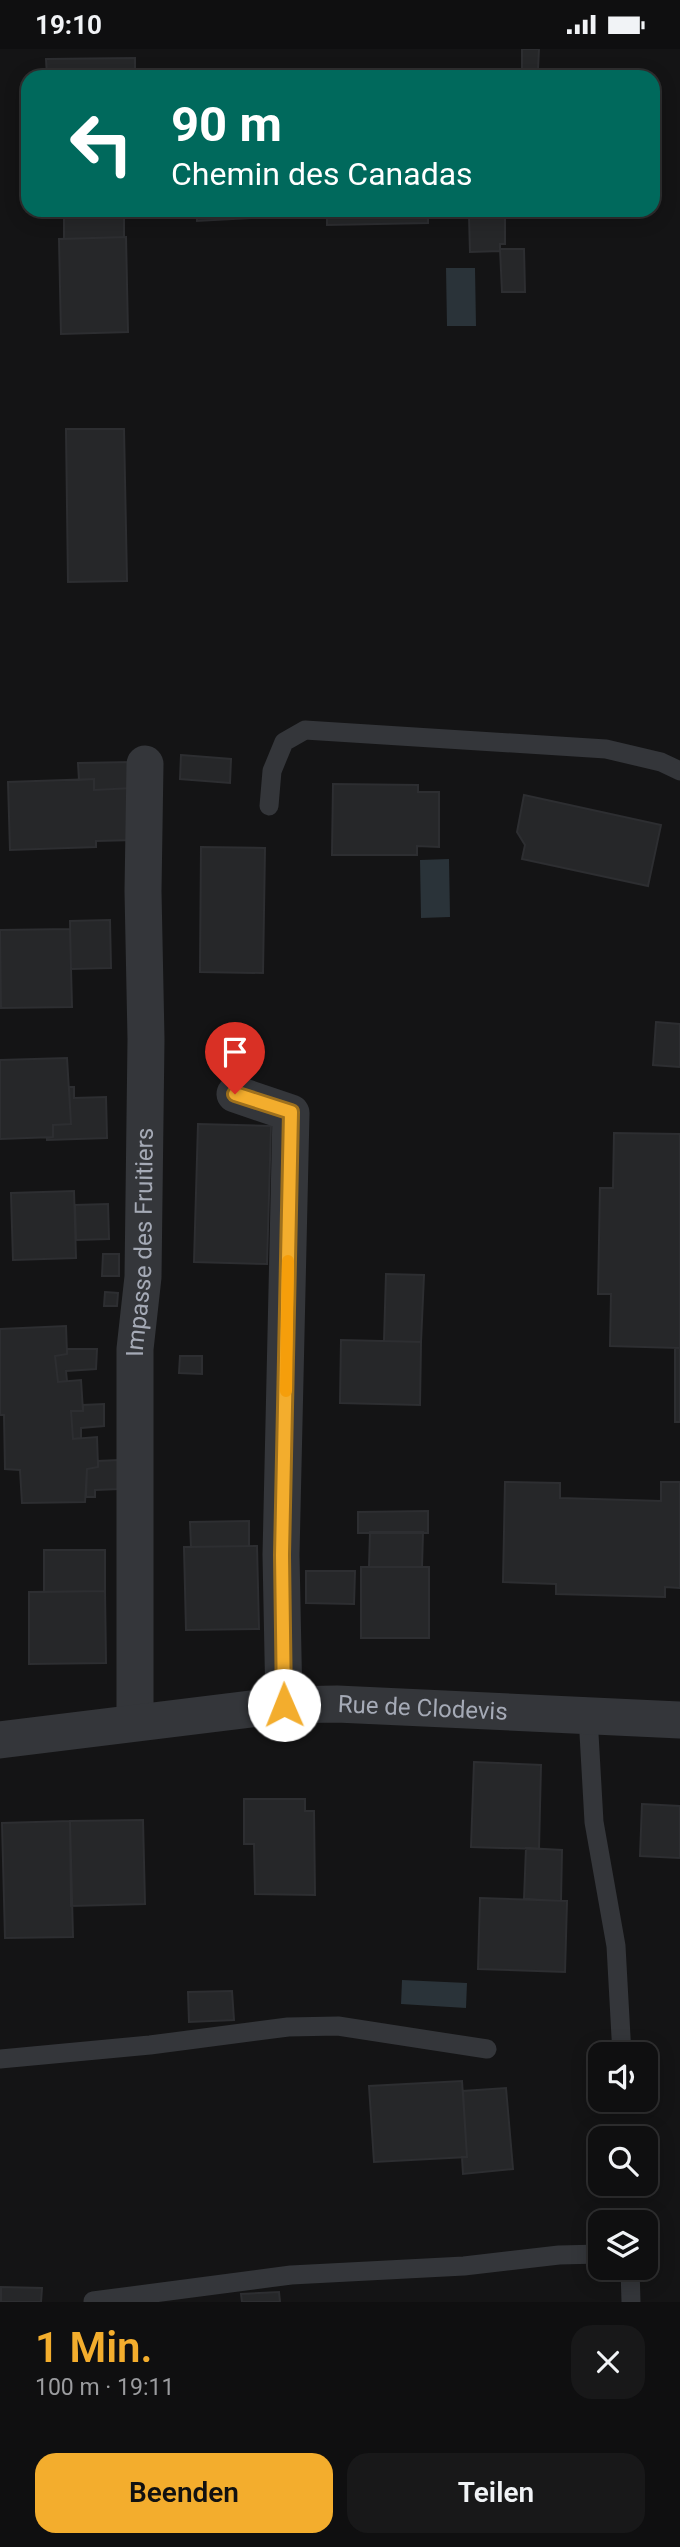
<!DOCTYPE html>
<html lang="de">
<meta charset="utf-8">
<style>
:root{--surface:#0f0f10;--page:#181819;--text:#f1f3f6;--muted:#9b9c9f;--line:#2f2f30;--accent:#f3ad2d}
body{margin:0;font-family:Roboto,sans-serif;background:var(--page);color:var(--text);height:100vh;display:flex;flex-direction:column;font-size:26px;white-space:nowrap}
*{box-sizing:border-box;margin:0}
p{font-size:23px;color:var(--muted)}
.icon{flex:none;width:38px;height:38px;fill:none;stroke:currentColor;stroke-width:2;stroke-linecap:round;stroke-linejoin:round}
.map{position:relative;height:2253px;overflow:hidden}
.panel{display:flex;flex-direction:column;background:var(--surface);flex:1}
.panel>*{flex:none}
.guide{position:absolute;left:21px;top:21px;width:639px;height:147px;border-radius:21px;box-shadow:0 4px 18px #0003,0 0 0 2px var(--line);background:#00695c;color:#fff;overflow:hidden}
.tools{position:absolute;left:588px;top:1993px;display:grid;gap:14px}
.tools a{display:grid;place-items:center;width:70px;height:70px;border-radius:14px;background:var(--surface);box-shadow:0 4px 18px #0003,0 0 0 2px var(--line);font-size:35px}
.pin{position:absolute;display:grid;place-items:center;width:60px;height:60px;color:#fff;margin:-72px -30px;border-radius:50% 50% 50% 0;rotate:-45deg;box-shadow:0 0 7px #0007}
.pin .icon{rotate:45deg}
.me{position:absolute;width:77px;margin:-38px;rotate:359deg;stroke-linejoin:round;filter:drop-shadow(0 0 5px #0008)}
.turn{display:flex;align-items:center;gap:24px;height:147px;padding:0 35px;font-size:32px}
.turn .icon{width:91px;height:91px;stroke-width:2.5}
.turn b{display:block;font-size:49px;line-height:60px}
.round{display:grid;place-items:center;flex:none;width:74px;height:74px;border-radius:21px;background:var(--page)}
.headline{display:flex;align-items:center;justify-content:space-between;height:119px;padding:0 35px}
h1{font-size:42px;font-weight:600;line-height:52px;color:var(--accent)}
.primary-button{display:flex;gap:14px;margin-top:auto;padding:14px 35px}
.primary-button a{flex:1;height:80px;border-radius:21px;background:var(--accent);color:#111;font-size:28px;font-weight:600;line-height:80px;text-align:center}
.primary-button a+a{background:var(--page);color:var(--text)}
.status{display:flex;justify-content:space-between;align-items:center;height:49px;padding:0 35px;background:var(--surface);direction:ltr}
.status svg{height:19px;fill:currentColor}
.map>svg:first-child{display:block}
</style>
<div class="status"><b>19:10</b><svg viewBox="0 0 49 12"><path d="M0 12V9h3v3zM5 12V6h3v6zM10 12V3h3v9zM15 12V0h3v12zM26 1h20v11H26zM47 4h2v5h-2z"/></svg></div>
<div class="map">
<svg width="680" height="2253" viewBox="0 0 680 2253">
<rect width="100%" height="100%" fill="#141415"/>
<path fill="#2a3339" d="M446 219H475L476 277H447Z
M449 810 450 868 421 869 420 811Z
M402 1931 467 1934 466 1959 401 1955Z"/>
<path fill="#262729" stroke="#2d2e31" stroke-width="2" d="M522 0H539L538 20H522Z
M135 9V28H47L46 10Z
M64 161H124V188L64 190Z
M197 161H271V168L197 172Z
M327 161H428V174L327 176Z
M505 166V195H500V202L470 203 469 167Z
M126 188 128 283 61 285 59 190Z
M500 200H524L525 243H502Z
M66 380H124L127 532 68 533Z
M181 706 231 710 230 734 180 730Z
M132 713 133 739 94 741V730L79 731 78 714Z
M94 730V741L133 739 134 791 96 792V798L10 801 8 733Z
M333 735 418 736V743H439V798L417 797V806H332Z
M524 746 661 776 648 837 522 810 525 796 517 783Z
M201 798 265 799 263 924 200 923Z
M110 871 111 919 71 920 70 872Z
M70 880 72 958 1 959 0 881Z
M656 973 680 975V1018L653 1016Z
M67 1009 71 1075 53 1076V1088L0 1090V1011Z
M69 1038H74V1049L106 1048 107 1089 47 1091V1089L53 1088V1076L71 1075Z
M198 1075 271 1077 267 1215 194 1213Z
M614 1084 680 1085V1299L610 1297 611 1245H598L600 1139H613Z
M74 1142 76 1209 13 1211 11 1144Z
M108 1155 109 1190 76 1191 75 1156Z
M103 1205H119V1227H102Z
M386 1225 424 1226 421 1293 384 1292Z
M105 1243 118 1244 117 1257H104Z
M66 1277 67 1305 55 1307 58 1333 81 1331 83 1362H71L73 1390 97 1388 98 1418 87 1420 85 1453 22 1454 20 1421 5 1420 4 1366H0V1280Z
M341 1291 421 1293 420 1356 340 1354Z
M675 1299H680V1373H675Z
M67 1300H97L96 1320 66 1322 67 1332 58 1333 55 1307 67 1305Z
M180 1307H202V1325L179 1324Z
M104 1355V1377L81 1379V1389L73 1390 71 1362H83V1356Z
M119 1411V1440L95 1441V1448H86L87 1420 98 1418V1412Z
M505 1433 560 1434V1449L661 1452V1433H680V1539L665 1538V1548L556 1545V1535L503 1533Z
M428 1462V1484H358V1463Z
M249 1472V1497L191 1498 190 1473Z
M370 1483H423L422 1518H369Z
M257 1497 259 1580 186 1581 184 1498Z
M44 1501H105V1542L44 1543Z
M361 1518H429V1589H361Z
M306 1522H355L354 1555 306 1554Z
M105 1542 106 1614 29 1615V1543Z
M474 1713 541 1716 539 1800 471 1798Z
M244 1750H305V1762H314L315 1846 255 1845 254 1795H244Z
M642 1755 680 1757V1809L640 1807Z
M143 1771 145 1855 71 1857 70 1772Z
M70 1772 73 1888 5 1889 2 1774Z
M526 1799 562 1801 561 1852 524 1850Z
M480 1849 567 1852 565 1923 478 1920Z
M232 1942 234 1971 189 1973 188 1943Z
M462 2032 467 2108 374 2113 369 2037Z
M506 2039 513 2120 463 2125 462 2108H467L463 2042Z
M1 2238 42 2239 41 2253H1Z
M279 2243 280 2253H242L241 2245Z"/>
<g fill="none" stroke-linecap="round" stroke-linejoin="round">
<path stroke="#34363a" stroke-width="19" d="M269 757 272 722 284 693 305 681 606 700 661 713 680 722
M588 1667 594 1773 616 1897 622 2006
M0 2010 150 1996 288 1978 338 1977 487 2000
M630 2219 631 2253
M93 2252 291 2226 464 2217 559 2206 600 2205"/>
<g stroke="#34363a" stroke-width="37">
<path d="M235 1045 291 1064 281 1506 284 1656"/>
<path id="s1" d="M135 1673V1300L143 1228 146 990 143 842 145 715"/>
<path id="s2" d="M0 1691 284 1656 337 1655 680 1671"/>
</g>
</g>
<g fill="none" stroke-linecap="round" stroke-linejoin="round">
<defs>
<path id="route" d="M235 1045 291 1063 282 1506 284 1656"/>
</defs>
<use href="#route" stroke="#9e701d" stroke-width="18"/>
<use href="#route" stroke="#f3ad2d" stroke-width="12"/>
<path stroke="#f59e0b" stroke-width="12" d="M286 1342 288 1212"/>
</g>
<g text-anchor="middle" stroke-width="7" stroke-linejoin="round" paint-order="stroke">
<g font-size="24" fill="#a5aab6" stroke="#0f0f10">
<text dy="8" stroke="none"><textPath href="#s1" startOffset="480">Impasse des Fruitiers</textPath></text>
<text dy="8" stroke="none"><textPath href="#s2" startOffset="425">Rue de Clodevis</textPath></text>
</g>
</g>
</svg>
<div class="tools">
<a><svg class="icon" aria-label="sound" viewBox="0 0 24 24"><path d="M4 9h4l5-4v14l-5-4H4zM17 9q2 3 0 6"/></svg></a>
<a><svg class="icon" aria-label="search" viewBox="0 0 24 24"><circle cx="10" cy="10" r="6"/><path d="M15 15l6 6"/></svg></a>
<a><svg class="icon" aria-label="layers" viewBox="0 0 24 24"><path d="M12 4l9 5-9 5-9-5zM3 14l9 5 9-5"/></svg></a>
</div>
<div class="pin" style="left:235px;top:1045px;background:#d93025"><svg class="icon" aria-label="arrive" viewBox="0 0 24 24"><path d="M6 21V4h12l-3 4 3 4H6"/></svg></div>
<svg class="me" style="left:284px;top:1656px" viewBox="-20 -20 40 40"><circle r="19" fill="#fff"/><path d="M0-13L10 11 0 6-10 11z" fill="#f3ad2d"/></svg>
<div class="guide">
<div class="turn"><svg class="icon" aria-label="left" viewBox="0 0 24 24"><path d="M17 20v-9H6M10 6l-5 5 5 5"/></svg><div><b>90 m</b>Chemin des Canadas</div></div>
</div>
</div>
<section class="panel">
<div class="headline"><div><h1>1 Min.</h1><p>100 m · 19:11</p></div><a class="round"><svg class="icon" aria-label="close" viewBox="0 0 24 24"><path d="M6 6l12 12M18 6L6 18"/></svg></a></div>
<div class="primary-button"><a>Beenden</a><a>Teilen</a></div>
</section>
